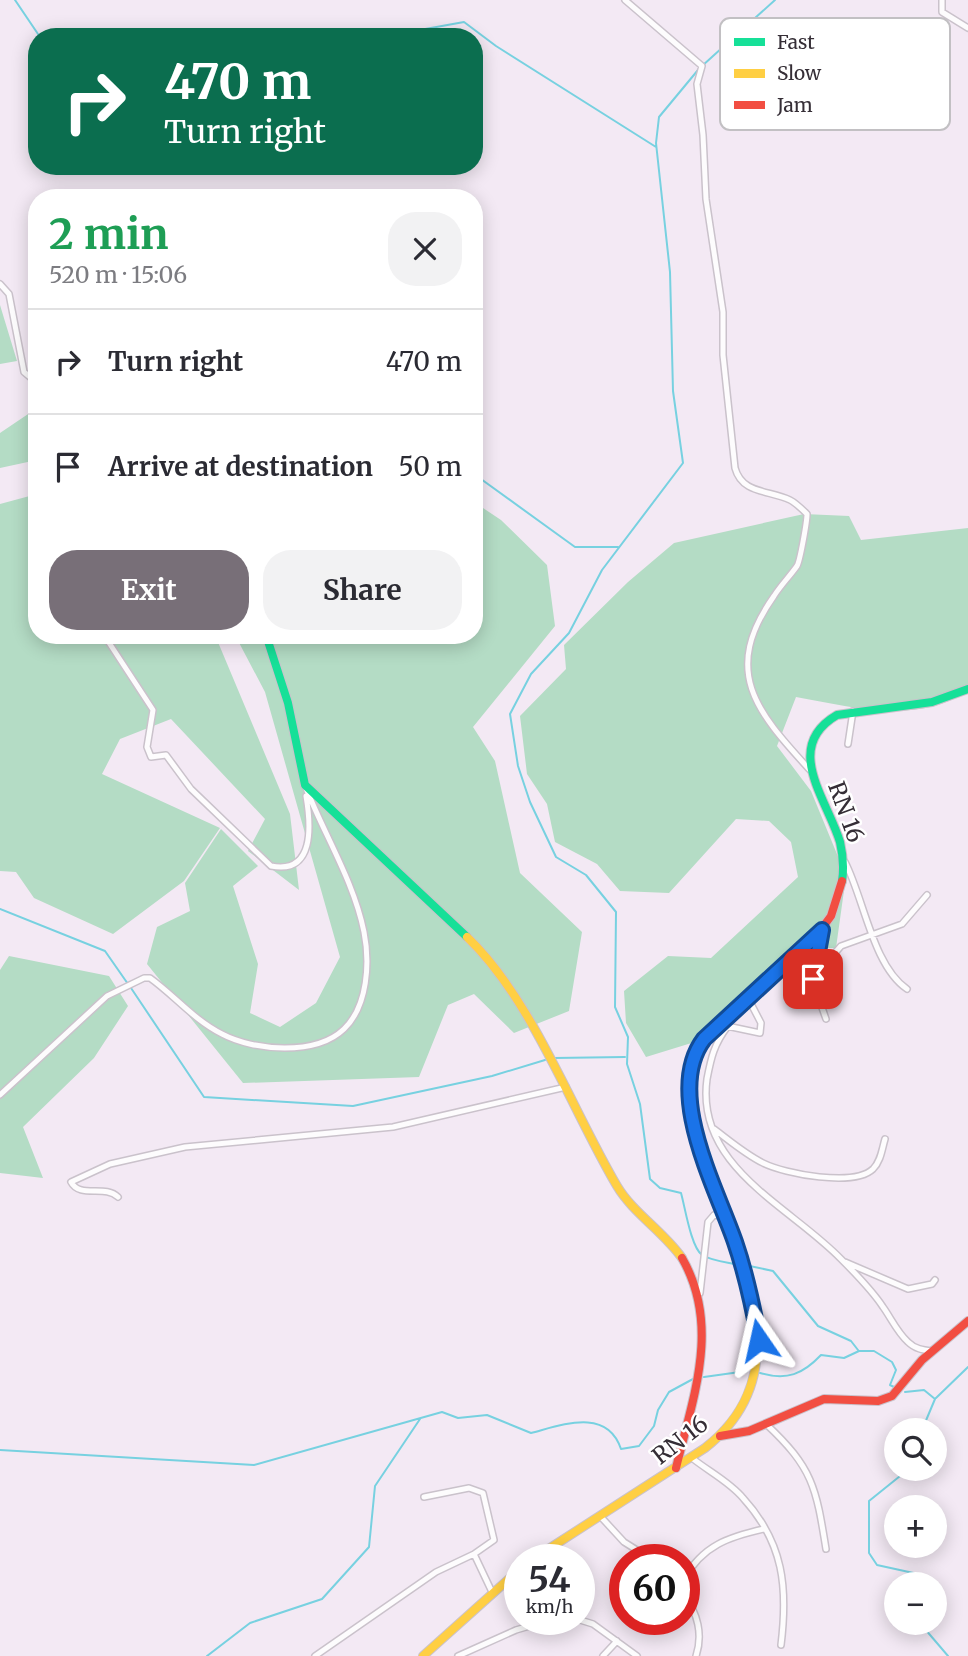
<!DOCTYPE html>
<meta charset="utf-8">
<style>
:root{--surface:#fff;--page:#f2f2f3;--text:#2b2b33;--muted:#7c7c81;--line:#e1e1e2;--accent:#786f78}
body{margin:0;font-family:Merriweather,serif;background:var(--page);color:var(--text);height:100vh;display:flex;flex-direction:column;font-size:26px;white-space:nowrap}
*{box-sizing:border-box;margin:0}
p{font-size:23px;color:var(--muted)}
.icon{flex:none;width:38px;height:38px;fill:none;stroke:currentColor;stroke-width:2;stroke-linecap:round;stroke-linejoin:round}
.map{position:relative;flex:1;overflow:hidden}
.panel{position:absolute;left:28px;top:189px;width:455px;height:455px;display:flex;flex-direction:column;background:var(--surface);border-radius:28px;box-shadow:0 4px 18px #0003}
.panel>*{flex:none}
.hud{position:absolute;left:28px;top:28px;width:455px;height:147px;border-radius:28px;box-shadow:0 4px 18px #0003;background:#0b6e4f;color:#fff;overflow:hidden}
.buttons{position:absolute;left:884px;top:1418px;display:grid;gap:14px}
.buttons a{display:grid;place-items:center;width:63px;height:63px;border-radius:50%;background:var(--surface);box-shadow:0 4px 18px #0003;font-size:35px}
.speed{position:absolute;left:504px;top:1544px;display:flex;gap:14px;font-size:35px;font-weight:700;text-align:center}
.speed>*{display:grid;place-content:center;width:91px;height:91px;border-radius:50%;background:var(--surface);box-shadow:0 4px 18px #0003;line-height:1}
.speed small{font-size:18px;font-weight:400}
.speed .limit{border:10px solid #d22;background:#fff;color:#111}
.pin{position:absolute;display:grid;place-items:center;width:60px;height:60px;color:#fff;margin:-30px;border-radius:14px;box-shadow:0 4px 10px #0006}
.me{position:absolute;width:77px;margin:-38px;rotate:349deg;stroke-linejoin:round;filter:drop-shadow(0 0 5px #0008)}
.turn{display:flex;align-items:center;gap:24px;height:147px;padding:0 21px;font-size:32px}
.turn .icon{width:91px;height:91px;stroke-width:2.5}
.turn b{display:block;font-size:49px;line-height:60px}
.round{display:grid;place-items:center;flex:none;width:74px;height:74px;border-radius:28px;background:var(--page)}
.head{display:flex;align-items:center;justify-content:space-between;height:119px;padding:0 21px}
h1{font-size:42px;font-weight:700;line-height:52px;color:#1e9e55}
.action{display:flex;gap:14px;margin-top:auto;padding:14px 21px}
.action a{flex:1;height:80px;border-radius:28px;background:var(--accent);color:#fff;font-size:28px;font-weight:700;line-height:80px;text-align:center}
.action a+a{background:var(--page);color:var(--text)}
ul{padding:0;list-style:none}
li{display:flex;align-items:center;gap:21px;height:105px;padding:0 21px;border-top:2px solid var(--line)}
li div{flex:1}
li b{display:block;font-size:26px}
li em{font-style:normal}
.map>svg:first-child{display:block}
</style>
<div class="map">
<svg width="968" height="1656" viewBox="0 0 968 1656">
<rect width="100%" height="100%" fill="#f3e9f4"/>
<path fill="#b4dcc5" d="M0 305 17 361 0 364Z
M37 408V460L0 468V433Z
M37 494V635H215L290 814 299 890 248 851 265 819 171 719 120 739 102 774 220 828 184 881 113 934 34 898 16 872 0 871V504Z
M474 502 501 520 547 565 555 626 473 727 495 761 520 873 582 932 569 1011 514 1033 474 994 448 1005 419 1077 243 1083 147 964 157 927 190 911 185 883 221 829 258 866 233 886 258 964 250 1013 280 1027 316 1003 340 957 265 692 235 635H474Z
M804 514 849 516 861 540 968 528V691C916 725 852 707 796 697L777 746 811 791 846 876 836 948H791L698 1041 646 1057 626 1023 624 991 668 956 711 958 798 877 791 842 769 821 736 819 669 893 620 891 597 864 555 842 547 804 527 774 520 716 566 669 564 645 628 582 674 543Z
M9 956 109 976 128 1006 94 1058 23 1127 43 1178 0 1173V970Z"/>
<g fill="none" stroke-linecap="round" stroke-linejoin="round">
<path stroke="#77d1e0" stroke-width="2" d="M15 0 40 37
M381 37 464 22 496 46 656 147
M702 66 775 0
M698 70 659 117 656 143 670 272 673 391 683 463 602 570 569 633 531 674 510 714 518 766 530 802 556 857 586 875 616 912 615 1007 628 1037 627 1064 640 1104 650 1179 660 1188 681 1193C685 1207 691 1247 702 1255 710 1260 724 1262 734 1264
M474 474 575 547H618
M0 909 105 951 128 984
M131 988 204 1097 353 1106 492 1076 545 1060
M554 1058 625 1057
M745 1265 773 1271 818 1326 851 1341 858 1350
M760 1373C787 1381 803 1374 821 1355L844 1358 859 1351H874L892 1362 896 1370 890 1385 896 1388
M704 1377 747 1371
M905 1392 924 1390 935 1399 922 1430
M936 1398 968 1367
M0 1450 254 1465 442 1412 458 1418 487 1415 531 1433C562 1425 607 1407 621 1449L639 1446 654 1426 658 1410 669 1392 693 1379
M910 1468 869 1501V1553L877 1565 918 1574 937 1584 934 1586
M919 1622 948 1656
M207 1656 250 1623 322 1599 369 1547 375 1486 420 1419"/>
<defs>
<path id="street" d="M625 0 702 66 697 84 703 135 706 199 723 312V355L735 468C742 494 769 490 790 500 796 503 802 509 807 514 807 522 800 561 797 566 790 576 781 585 774 596 721 671 756 711 809 769
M942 0V12L968 28
M0 284 9 294 24 372 37 383
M104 635 153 710 147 747 151 757 166 755 191 789 271 866C315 875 311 825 306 796
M848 744 853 711
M845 862C864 899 873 966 907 989
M821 933 812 979 826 1019
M812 979 841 946 902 924 927 895
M727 1026 760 1033 761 1023 748 998
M728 1026C714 1044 711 1058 707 1079 695 1167 790 1206 841 1259 855 1273 872 1290 883 1307 891 1318 897 1332 908 1342 915 1349 923 1350 932 1351
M0 1095 107 996 144 978H150C175 996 194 1020 222 1034 254 1051 316 1056 344 1029 368 1006 370 962 364 932 354 882 325 836 306 788
M714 1129C730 1141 745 1154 763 1163 785 1174 854 1187 873 1169 881 1161 882 1149 885 1139
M118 1197C105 1184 80 1199 71 1182L110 1164 185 1147 393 1127 566 1087
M845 1262 908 1289 932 1284 935 1280
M700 1293 708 1222 714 1215 725 1217
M766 1424C813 1468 816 1487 826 1549
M692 1458C708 1471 730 1482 743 1498 784 1543 788 1588 781 1645
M424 1497 469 1488 483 1493 494 1540 474 1554
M601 1517 624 1542 651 1559
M684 1579C703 1545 729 1537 764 1529
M684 1596C698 1613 703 1635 696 1656
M577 1619 593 1624 637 1656
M315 1656 436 1572 474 1554 492 1592
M458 1656 516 1630 553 1619
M603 1656 617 1641"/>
<path id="fast" d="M266 635 288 703 305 785 467 937
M842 881C844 868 843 855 840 842 827 799 782 747 837 715L932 702 968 689"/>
<path id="slow" d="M467 937C532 999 571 1108 617 1186 633 1213 664 1232 682 1258
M533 1559 705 1448C792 1380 751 1286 719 1202
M423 1656 520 1569"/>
<path id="jam" d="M719 1202 691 1110V1071L704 1039 780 973 817 935 831 916 842 881
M720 1436 749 1431 824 1399 878 1401 892 1396 922 1360 968 1321
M676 1468C693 1397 721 1326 682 1258"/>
</defs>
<use href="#street" stroke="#cac2cb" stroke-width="8"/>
<use href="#fast" stroke="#cac2cb" stroke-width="10"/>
<use href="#slow" stroke="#cac2cb" stroke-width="10"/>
<use href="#jam" stroke="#cac2cb" stroke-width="10"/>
<use href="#street" stroke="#fdfcfd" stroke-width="5"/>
<use href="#fast" stroke="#16e098" stroke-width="8"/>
<use href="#slow" stroke="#ffcf43" stroke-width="8"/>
<use href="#jam" stroke="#f24e42" stroke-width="8"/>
</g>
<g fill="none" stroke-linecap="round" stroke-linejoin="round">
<defs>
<path id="route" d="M759 1340C753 1307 746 1274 735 1242 716 1187 664 1092 704 1039L822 930 813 979"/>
</defs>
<use href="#route" stroke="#114b97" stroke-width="18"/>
<use href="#route" stroke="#1a73e8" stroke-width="12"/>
</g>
<g text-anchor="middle" stroke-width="5" stroke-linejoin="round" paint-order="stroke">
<g font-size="23" fill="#352e36" stroke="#fff">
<text transform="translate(846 812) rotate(70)" y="8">RN 16</text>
<text transform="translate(680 1440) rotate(-38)" y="8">RN 16</text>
</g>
</g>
<rect x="720" y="18" width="230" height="112" rx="10" fill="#fff" stroke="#c2c0c3" stroke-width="2"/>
<rect x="734" y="38" width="31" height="8" fill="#16e098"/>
<rect x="734" y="69" width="31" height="9" fill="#ffcf43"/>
<rect x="734" y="101" width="31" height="8" fill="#f24e42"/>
<g font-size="19" fill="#352e36">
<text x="777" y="49">Fast</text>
<text x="777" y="80">Slow</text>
<text x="777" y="112">Jam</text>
</g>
</svg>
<div class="buttons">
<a><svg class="icon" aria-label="search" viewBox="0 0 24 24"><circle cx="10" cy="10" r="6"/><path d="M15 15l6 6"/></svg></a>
<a>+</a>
<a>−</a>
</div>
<div class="speed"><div>54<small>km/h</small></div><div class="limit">60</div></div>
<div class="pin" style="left:813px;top:979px;background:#d93025"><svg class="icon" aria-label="arrive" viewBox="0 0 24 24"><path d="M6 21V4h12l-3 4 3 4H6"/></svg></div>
<svg class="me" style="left:759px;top:1340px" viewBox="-20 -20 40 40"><path d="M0-17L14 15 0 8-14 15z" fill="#1a73e8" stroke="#fff" stroke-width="4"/></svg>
<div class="hud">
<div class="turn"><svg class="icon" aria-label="right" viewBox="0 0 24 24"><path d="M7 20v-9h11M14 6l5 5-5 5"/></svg><div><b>470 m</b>Turn right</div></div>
</div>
<section class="panel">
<div class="head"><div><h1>2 min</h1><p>520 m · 15:06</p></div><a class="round"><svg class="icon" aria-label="close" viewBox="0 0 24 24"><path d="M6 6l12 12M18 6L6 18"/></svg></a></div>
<ul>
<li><svg class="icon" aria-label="right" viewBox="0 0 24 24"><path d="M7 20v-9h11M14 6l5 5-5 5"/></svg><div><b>Turn right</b></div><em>470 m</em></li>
<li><svg class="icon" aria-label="arrive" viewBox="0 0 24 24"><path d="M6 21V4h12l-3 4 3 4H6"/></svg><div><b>Arrive at destination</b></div><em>50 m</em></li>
</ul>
<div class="action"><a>Exit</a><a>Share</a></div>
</section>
</div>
